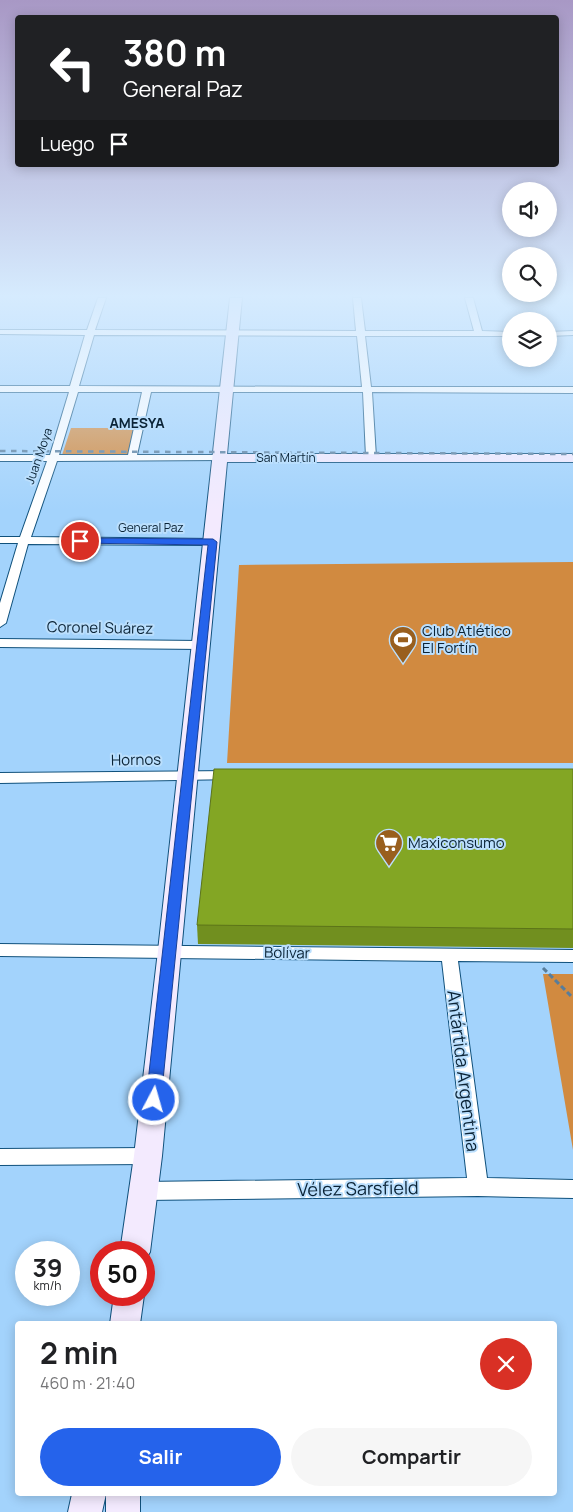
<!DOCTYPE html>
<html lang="es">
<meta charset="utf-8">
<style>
:root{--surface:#fff;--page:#f6f6f6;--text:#202124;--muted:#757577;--accent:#2563eb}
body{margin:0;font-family:Manrope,sans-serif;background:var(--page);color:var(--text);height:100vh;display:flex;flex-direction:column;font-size:19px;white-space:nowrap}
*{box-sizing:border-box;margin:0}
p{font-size:16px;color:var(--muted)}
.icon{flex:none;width:28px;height:28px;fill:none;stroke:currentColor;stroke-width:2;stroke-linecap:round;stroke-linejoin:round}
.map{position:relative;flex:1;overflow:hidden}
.details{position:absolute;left:15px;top:1321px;width:542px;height:175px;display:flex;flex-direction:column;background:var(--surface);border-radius:5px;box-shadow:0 2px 12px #0003}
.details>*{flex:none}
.hud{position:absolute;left:15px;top:15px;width:544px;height:152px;border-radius:5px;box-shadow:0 2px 12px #0003;background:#202124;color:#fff;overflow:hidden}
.tools{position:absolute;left:502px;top:182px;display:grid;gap:10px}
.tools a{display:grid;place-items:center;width:55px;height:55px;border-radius:50%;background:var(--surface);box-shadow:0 2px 12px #0003;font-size:25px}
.speed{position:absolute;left:15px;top:1241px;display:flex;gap:10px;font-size:25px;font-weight:700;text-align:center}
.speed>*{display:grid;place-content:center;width:65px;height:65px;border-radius:50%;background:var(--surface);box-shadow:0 2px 12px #0003;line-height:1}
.speed small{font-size:12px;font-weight:400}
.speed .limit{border:8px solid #d22;background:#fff;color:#111}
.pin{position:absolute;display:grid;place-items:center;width:42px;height:42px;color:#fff;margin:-21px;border:2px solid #fff;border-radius:50%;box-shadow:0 1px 5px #0007}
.me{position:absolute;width:55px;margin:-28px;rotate:6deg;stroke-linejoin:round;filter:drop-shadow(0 0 4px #0008)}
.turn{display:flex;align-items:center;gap:18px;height:105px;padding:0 25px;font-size:22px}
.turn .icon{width:65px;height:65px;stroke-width:2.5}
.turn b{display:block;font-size:35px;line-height:42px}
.then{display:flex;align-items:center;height:48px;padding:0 25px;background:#0003;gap:10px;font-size:19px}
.round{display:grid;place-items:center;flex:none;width:52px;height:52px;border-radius:26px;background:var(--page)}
.overview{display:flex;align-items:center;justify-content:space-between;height:85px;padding:0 25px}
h1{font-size:30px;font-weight:700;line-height:38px}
.button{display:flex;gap:10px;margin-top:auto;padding:10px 25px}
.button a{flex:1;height:58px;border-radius:30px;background:var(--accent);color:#fff;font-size:20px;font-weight:700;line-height:58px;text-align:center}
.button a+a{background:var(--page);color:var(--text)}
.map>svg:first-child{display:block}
</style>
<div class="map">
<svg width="573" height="1512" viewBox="0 0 573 1512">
<rect width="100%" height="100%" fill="#a3d3fc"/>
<path fill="#d18a40" d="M71 428H135L128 455H62Z
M573 562V763H227L239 565Z
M543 974H573V1150Z"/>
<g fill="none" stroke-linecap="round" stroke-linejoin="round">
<defs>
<path id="street" d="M98 298H106L95 330 356 331 353 298H361L365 331H474L465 298H473L482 331 511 332V336H365L371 387H573V393L372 392 376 457 371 460 366 457 363 392H151L137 455H221L226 458 224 460 57 461 31 537 213 539 218 542 213 545 28 544 6 623 0 627V603L18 543H0V537H20L47 461H0V455H50L69 392H0V386H70L85 335 0 334V330H87ZM94 335 357 336 362 387 79 386ZM78 392H142L128 455H59Z
M573 331V335L549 336V332Z
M0 639 201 641 207 645 201 649 0 647Z
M232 771 237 773 239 776 237 779 0 783V773Z
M0 944 573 950V962L458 961 487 1178 573 1180V1198L478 1196 143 1200 136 1197 133 1191 136 1185 143 1182 467 1178 442 961 0 956Z
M148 1148 155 1150 157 1156 155 1162 148 1164 0 1165V1149Z"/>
<path id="secondary" d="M230 298H242L227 454H573V462H227L162 1156 150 1252 144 1262V1252H120L134 1156 158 951Z
M144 1294V1295L140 1324H110L114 1295Z
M72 1494H106L102 1512H68Z
M106 1494H140V1512H106Z"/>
</defs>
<use href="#street" stroke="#10517c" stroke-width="2"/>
<use href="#secondary" stroke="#10517c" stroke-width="2"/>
<path stroke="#587d9b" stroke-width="3" stroke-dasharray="5.5 3" stroke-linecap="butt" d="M543 968 573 998"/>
<use href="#street" fill="#fff" fill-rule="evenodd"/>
<use href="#secondary" fill="#f3eafe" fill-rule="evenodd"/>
<path stroke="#5b809f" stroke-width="2.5" stroke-dasharray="5.5 5.5" stroke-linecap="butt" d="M0 451 573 454"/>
</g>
<path fill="#718f1f" d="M573 769V948L198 944 197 925Z"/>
<path fill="#83a624" stroke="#5c7419" d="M214 769H573V929L197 925Z"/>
<linearGradient id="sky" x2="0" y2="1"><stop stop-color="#a898c5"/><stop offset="0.58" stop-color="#d6ebfe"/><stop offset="1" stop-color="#d6ebfe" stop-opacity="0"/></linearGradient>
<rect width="573" height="510" fill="url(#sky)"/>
<path fill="#2563eb" stroke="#184099" d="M80 538 213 539 217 542 161 1100 159 1105 154 1107 149 1105 146 1100 208 545 77 543V539Z"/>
<defs>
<symbol id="stadium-pin" viewBox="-11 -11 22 30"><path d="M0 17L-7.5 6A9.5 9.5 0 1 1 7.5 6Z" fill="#995f1e" stroke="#bbdffd"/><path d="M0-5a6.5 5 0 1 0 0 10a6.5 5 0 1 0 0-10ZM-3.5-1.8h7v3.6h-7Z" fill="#fff"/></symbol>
<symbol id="supermarket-pin" viewBox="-11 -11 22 30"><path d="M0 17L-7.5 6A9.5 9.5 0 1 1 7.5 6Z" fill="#995f1e" stroke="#bbdffd"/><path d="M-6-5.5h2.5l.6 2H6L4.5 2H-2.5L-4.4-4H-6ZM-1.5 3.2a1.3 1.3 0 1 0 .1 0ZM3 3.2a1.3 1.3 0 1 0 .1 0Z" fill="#fff"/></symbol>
</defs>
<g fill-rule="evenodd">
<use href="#stadium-pin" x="387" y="624" width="32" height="43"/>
<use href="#supermarket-pin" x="373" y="827" width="32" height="43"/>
</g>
<g text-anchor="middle" stroke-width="4" stroke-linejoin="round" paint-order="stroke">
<g font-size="12" fill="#0a2336" stroke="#bbdffd">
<text transform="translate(39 456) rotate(-71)" y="4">Juan Moya</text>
<text x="286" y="462">San Martín</text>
<text x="151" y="532">General Paz</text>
</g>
<g font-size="14" font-weight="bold" fill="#0a2336" stroke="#bbdffd">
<text x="137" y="428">AMESYA</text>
</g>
<g font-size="15" fill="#0a2336" stroke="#bbdffd">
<text transform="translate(100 628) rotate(1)" y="5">Coronel Suárez</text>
<text transform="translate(136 760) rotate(-1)" y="5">Hornos</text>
<text transform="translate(287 953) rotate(1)" y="5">Bolívar</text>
</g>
<g font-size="15" fill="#0a2336" stroke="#bbdffd" text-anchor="start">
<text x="422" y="636">Club Atlético<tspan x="422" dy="17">El Fortín</tspan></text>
<text x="408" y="848">Maxiconsumo</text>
</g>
<g font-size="18" fill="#0a2336" stroke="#bbdffd">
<text transform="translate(463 1071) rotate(83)" y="6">Antártida Argentina</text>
<text transform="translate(358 1189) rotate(-1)" y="6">Vélez Sarsfield</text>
</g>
</g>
</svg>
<div class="tools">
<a><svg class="icon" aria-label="sound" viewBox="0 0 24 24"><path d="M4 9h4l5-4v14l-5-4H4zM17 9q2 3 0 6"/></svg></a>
<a><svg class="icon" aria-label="search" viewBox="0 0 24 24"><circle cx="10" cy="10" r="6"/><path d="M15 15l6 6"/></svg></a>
<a><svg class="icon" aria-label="layers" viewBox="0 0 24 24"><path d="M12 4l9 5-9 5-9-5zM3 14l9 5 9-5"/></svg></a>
</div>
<div class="speed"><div>39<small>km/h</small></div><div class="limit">50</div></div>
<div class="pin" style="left:80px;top:541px;background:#d93025"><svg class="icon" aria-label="arrive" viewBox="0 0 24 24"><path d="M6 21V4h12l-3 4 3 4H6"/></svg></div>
<svg class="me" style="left:154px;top:1100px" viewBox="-20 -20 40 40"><circle r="17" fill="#2563eb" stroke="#fff" stroke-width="3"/><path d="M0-11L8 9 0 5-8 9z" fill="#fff"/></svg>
<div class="hud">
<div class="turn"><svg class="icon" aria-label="left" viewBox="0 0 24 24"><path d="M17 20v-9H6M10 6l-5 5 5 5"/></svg><div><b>380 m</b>General Paz</div></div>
<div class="then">Luego<svg class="icon" aria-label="arrive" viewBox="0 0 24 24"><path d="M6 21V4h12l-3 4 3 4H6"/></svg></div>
</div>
<section class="details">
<div class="overview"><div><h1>2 min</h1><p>460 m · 21:40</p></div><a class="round" style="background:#d93025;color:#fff"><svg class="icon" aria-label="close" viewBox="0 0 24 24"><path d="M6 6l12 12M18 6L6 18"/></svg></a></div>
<div class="button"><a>Salir</a><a>Compartir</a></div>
</section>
</div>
